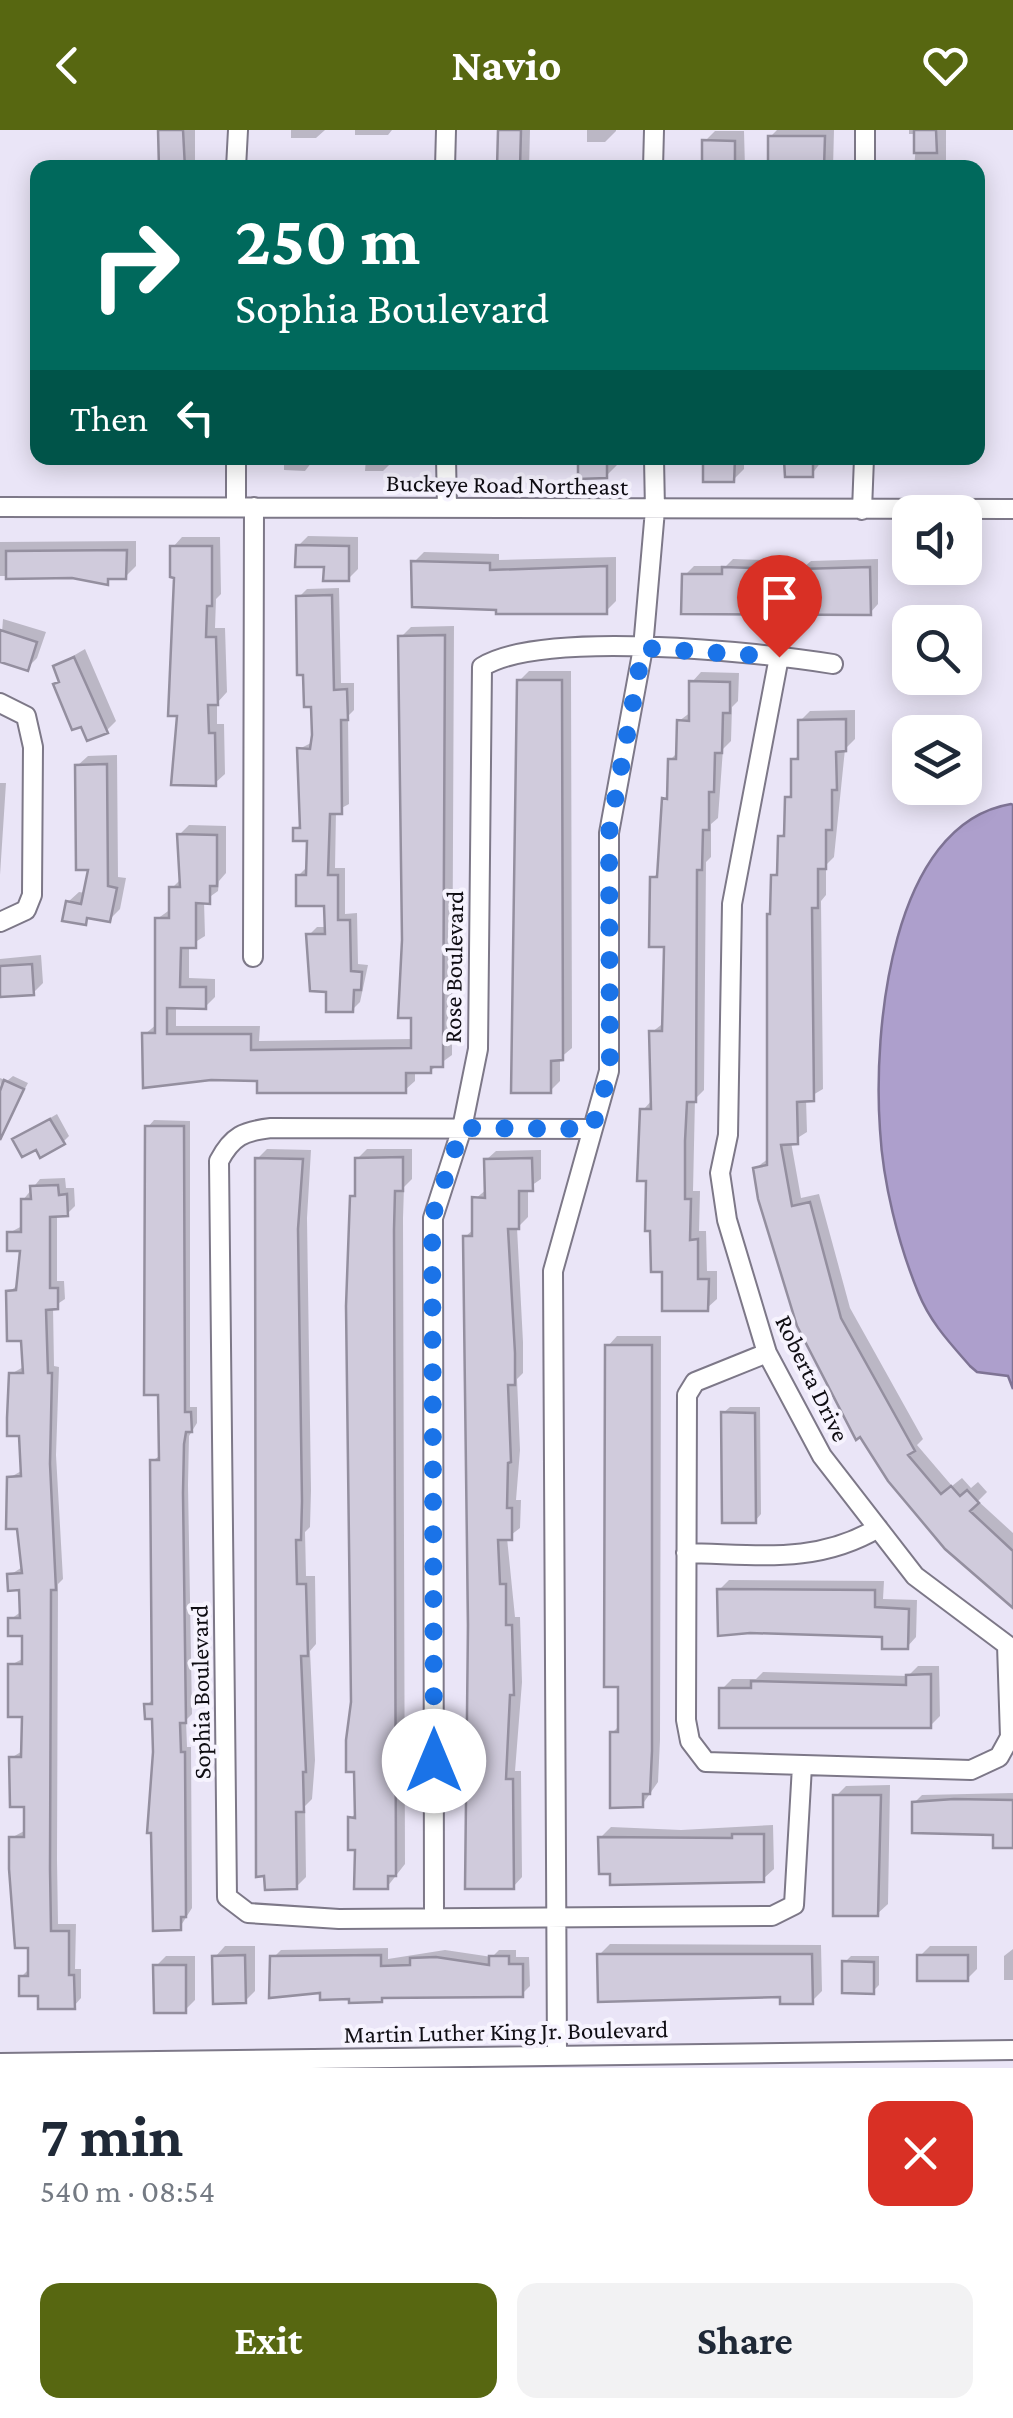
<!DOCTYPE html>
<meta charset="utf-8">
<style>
:root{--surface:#fff;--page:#f2f2f3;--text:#1f2937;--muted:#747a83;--accent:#576711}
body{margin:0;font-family:"Crimson Pro",serif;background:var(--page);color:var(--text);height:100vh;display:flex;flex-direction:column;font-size:38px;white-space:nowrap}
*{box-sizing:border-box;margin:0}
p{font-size:32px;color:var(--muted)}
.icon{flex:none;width:55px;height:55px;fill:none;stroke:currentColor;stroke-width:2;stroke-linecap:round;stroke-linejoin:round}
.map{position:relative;height:1938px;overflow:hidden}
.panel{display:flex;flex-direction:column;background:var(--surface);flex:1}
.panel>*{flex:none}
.hud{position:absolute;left:30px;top:30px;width:955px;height:305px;border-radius:20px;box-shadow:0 5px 25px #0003;background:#00695c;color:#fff;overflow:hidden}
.controls{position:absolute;left:892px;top:365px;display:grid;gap:20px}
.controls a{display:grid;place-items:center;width:90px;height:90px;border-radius:20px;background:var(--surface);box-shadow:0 5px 25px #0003;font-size:50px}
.pin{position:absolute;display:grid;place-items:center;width:85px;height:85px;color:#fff;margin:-102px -42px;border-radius:50% 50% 50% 0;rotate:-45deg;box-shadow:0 0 10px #0007}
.pin .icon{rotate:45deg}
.me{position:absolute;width:110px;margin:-55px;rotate:0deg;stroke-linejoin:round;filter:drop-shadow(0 0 8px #0008)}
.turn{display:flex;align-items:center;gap:35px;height:210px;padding:0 40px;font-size:45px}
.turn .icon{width:130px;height:130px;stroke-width:2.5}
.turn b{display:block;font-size:70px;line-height:85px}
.then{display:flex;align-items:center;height:95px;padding:0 40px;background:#0003;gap:20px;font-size:38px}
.round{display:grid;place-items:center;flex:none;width:105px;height:105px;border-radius:20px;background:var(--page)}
.overview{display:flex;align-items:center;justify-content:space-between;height:170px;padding:0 40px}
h1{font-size:60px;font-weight:700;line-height:75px}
.button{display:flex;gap:20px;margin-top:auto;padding:20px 40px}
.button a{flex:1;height:115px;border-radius:20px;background:var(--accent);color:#fff;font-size:40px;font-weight:700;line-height:115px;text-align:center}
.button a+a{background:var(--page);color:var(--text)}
header{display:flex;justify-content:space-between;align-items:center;height:130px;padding:0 40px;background:var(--accent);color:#fff;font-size:45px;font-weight:700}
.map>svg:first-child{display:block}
</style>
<header><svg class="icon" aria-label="back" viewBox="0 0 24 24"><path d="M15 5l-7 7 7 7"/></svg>Navio<svg class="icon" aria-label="heart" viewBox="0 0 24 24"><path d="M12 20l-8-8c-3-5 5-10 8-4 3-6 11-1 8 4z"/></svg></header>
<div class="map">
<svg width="1013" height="1938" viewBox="0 0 1013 1938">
<rect width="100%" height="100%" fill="#eae5f7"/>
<path fill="#ad9fcc" stroke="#7e7394" stroke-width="2.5" d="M1011 674 1013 675V1259L1008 1246 977 1242 970 1236C949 1212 930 1192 918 1162 898 1113 883 1053 880 1000 873 902 890 694 1011 674Z"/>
<path fill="#0003" d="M161 0H195V38H156L161 35Z
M291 0H325L316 8H291Z
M355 0H392L388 5H355Z
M499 0H530L529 38H499Z
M587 0H616V1L605 12H587Z
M777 0H834L833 38H792L793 30 770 7Z
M909 0H946V34L953 38H914L917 4H909Z
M715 1H744L745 38H704L705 11Z
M376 31H405V38H370Z
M584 32H604V38H579Z
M290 33 325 34V38H286Z
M284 328H322H315L305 341 284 340Z
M366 328H393V331L383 341H365Z
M580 328H616L617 335 606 346H581Z
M706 328H744V339L733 350 705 349Z
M790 328H824L812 344 787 331Z
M912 328H954L949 332H911Z
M308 406 358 407V439L348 449 298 416Z
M182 407H220L221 464 216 469 215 498H225L227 562 217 573V594H224L225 644 215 653 180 584 173 417Z
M136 411V436L125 447 112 446 107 452 72 446H0V412Z
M424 422 499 424V430L616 427V471L606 481 414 432Z
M733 429 762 430V437H804L811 431 878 429V474L870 483 685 445 694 436H726Z
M339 458 341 553H354V580L348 586 349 674 336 681 335 738H345V784L357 783 358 834 368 835 360 872 352 880 329 859 309 805 317 797H327V774L298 746 306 738 309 709 296 699 303 692 299 619 313 612 314 575 299 467 307 459Z
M3 489 46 502 37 528 27 538 0 530Z
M454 496 452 925 430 941H415V951L405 960 260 948 145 904 157 894V789L171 779 172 758 182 748 179 705 189 695 226 696V743L219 751 218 761 204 771 205 806 189 816V848L215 849V867L205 877 176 876V896H260L259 911 413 909 404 810 401 507 411 497Z
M85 519 116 591 106 601 56 555 61 549 56 536Z
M529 541H571L572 918 560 928V951L550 961 519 551Z
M701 542 739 543 738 571 732 577 731 611 723 619 718 688 711 694V727L706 732 704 960 695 969 693 1061H700L699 1101H706L707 1141H717V1169L707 1178 665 1140 649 1049 643 980 653 969 652 902 665 892 666 814 653 748 660 741 665 670 670 665V630L679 621V591L691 582 692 552Z
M855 580V609L845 619 834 727 826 735V765L821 771 823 959 806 969 807 1002 791 1012 801 1068 819 1064 850 1178 923 1309 917 1315 952 1356 962 1348 971 1358 978 1352 987 1362 978 1371 1013 1403V1473L861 1304 857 1306 817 1236 772 1112 756 1038 769 1028V785L773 781V746L780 740V707L787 700V668L794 662V630L801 623 800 591 810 581Z
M117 625 118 747 126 748 120 779 110 789 91 786 85 792 68 772 79 762 86 763 91 738 77 636 88 626Z
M0 653H6L0 745Z
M41 825 43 853 33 863H0V829Z
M13 946 28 953 4 998 0 948 7 951Z
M57 984 69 1006 63 1012 37 1017 15 1009Z
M154 990 190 991V1277H197V1293L189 1306 188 1355 192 1584 186 1590 187 1617H191L192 1778 180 1797 154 1587 147 1575 154 1568 152 1331 161 1325 148 997Z
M267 1019 311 1020 307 1088 311 1360 310 1397 305 1402 306 1446H315L316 1514 310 1521 315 1630 312 1669 305 1676 306 1747 296 1757 257 1029Z
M367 1019H412V1049L404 1057 403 1088 405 1734 387 1757 357 1717 351 1688 357 1682 352 1067 358 1062 357 1029Z
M541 1020V1049L528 1058V1087L517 1098 523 1212V1243L517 1249 520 1320 516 1370H521L520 1398 507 1408 515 1487H520L522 1552 515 1641H521L522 1747 513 1757 468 1756 465 1107 475 1098V1069L487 1059 486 1030 496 1021Z
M65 1048 66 1058H74L75 1076 67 1084H57V1151H64L65 1169 53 1177 54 1236 59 1237 56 1325 63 1449 58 1454 57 1730 58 1794H76L75 1839H81V1868L74 1876 40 1863 21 1847 30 1838V1815L11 1708 26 1700V1674L11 1628 24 1620V1585L11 1535 24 1528V1503L11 1489 22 1481V1458L10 1445 24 1436 9 1348 23 1340 11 1244 25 1236 23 1208 9 1162 19 1154 22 1119 9 1103 24 1095 23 1070 40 1049Z
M617 1206H661L660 1610 658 1652 642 1675 612 1603 620 1595 608 1216Z
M730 1277H760L761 1384 755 1391 723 1283Z
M729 1450 884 1451 883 1469 917 1470 916 1507 907 1517 885 1504 719 1460Z
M918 1536H939L940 1586 930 1596 722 1559 732 1549H756L763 1542 908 1546Z
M890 1655 888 1774 877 1784 836 1666 846 1656Z
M1013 1663V1715L996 1702 914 1673 922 1665Z
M773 1695 774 1739 763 1749 600 1708 611 1697 681 1700Z
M610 1814 821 1815 822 1861 812 1871 599 1825Z
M225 1816H255V1861L245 1871 215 1827Z
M930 1816H977V1839L967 1849 920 1826Z
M388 1818V1829L445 1820 492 1827 499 1820H516V1827H529L530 1856 522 1864 385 1866 381 1870 323 1860 273 1828 281 1820Z
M1013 1819V1850H1004V1826Z
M166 1826H195V1870L185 1880 156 1836Z
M851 1826H879V1855L873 1861 845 1832Z"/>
<path fill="#d0cbdc" stroke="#948f9f" stroke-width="2.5" d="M158 0H183L185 38H159Z
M498 0H521L520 38H497Z
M914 0H936L937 23H914Z
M768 6H825L824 38 768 32Z
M702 10 735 11V38H702Z
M578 328H607V348L578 349Z
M703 328H735L734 352H703Z
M792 328H813V347H785L784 330Z
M296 415 349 416V451H323L324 437H295Z
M170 416H212V476H207L206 507H216L218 575H208L209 603H215L216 656 171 655 177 586H168L174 448 170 447Z
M127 420 126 449H108V455L72 448 6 449V421Z
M411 431 490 433V440L607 436V484H496V480L412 477Z
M722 437 754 438V445H799V439L870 437 871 485 681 484 682 444H722Z
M332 465 334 560 347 559 348 590H341L342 684H330L328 745H338V790H350L351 841 362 842 361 860H354L353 882H326V862L310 861 306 804H325L324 776H296V745H306L307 711H293V698H300L297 618 310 619 312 605 311 577H304L303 545H297L296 466Z
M0 500 37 512 28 541 0 532Z
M445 505 443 937H431V943H406V963H257V951L211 950 143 958 142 903H155V788H169V757H180L177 704 217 705V756H210V774L196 773V818H181L180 857H206V879L167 878V904H251V920L411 918V888H398L402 810 398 506Z
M74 527 108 603 87 611 81 597 72 600 53 554 59 552 53 536Z
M517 550H562L563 930 551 931V963H511Z
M689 551 730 552V583H723L722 623H715L714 662H709V700H703L702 740H697L696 972H687L685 1011V1069H691L690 1110 698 1109V1149H709L708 1181H662V1142H651L650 1101H645L646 1051H637L640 979H651L649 901H662L663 862 664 817H649L650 747H657L662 668 667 669 668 629H676L677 590 689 591Z
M846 589V621L836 622 837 660H832V700H826V739H818V778H812L814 971 797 972 798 1014 781 1015 792 1076 810 1072 841 1188 915 1321 908 1325 941 1364 951 1356 960 1366 967 1360 979 1373 970 1381 1013 1421V1478L945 1419 888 1351 860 1307 856 1310 797 1196 758 1069 753 1038 767 1035V784H770L771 745H777L778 706H784L785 667H791V629H798V590Z
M107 634 108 756 117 758 110 792 87 788 86 795 62 791 66 771 81 774 88 740H76L75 635Z
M32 834 34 865 0 867V836Z
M4 950 24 959 0 1010V961Z
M50 989 65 1014 40 1028 36 1020 22 1027 12 1009Z
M145 996H184L185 1282H191L192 1302H186L184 1314 183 1363 186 1593H180L181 1622H185L186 1787H181V1800L153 1801 151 1703H147L153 1622 152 1589H145L144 1574H152L150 1330H159L158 1265H144Z
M403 1027V1061H395L394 1100 396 1746H388V1759H354L355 1720H348V1687L355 1688 354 1642H346V1610L351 1572 346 1176 350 1066H355V1028Z
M255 1028 303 1029 298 1099 302 1371 301 1410H296L297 1454H306L308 1526H301L306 1642H303L304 1682H296L297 1759 265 1760 264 1746 256 1747Z
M532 1028 533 1061H519V1099H508L515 1223V1255H508L511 1332 508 1333 507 1378H512V1410H498L500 1454H506V1495H512L514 1565H510L506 1649H513L514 1759H465L468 1495 463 1106H472V1067L485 1068 484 1029Z
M58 1055 59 1065 67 1064 68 1086 50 1087V1158H58V1179L46 1180 48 1243H52L50 1334 56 1460H51L50 1739 51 1801H69V1845H74L75 1879H38V1866H19V1846H28V1818H15L9 1739V1707H24V1677H10L9 1627H21L22 1587H8V1534H22V1506H8V1488H20L19 1460 8 1461 7 1444 22 1443 17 1399H6L7 1347 21 1346 19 1306H7V1288L9 1243H23L21 1211H7L6 1161 16 1160 20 1121H7V1102H21V1069H31L30 1056Z
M605 1215H652V1621L650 1664H643V1677L610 1678V1602H618V1557H604Z
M721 1282 755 1283 756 1393H722Z
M717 1459 875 1460V1477L909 1479 908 1519H882V1507L750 1503 718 1506Z
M931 1544V1598H719V1558H751V1551L906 1555V1545Z
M833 1665H881L878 1786H833Z
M954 1669 1013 1670V1718H993V1705L912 1703V1672Z
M732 1704H764V1752L610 1755V1744H599L598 1707 732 1708Z
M597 1824H812L813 1874H780V1867L598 1872Z
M245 1825 246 1873 213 1874 212 1826Z
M381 1825V1836L410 1835V1828L436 1827 489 1835V1826H509V1834H523V1867L382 1868V1872L349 1873V1869L320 1870V1863L269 1868 270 1826Z
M917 1825H968V1851H917Z
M842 1831 874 1832V1864L842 1863Z
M153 1835H186V1883H154Z"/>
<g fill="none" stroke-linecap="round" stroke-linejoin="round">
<defs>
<path id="minor" d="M236 38 238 0
M445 38 446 0
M653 38 654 0
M865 38V0
M446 328 447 378
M0 377 1013 379
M236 377V328
M862 380 864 328
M0 573 26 586 33 617 32 765 26 780 0 792
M253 827 254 377
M592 999 271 998C244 1001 232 1006 219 1031L227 1767 248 1783 339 1789 772 1786 794 1775 802 1636
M767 1223 695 1252 687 1265 686 1590 690 1611 706 1632 971 1640 999 1627 1010 1607 1007 1515 915 1446 822 1326 767 1223 727 1090 720 1043 728 1005 732 774 779 527
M686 1423C756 1424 816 1435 878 1398
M434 1786 433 1088 462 998 478 919 482 537C543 499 758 522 833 534
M557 1925 553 1141 609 941V703L643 518 655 380 654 328
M0 1933 1013 1920"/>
</defs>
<use href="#minor" stroke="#7d7888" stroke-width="22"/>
<use href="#minor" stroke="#fff" stroke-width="18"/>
</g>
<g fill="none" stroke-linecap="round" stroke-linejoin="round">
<path stroke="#1a73e8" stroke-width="18" stroke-dasharray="0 32.4" d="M434 1631 432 1088 462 998 592 999 610 940 609 703 643 518 779 527"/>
</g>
<g text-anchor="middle" stroke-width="8" stroke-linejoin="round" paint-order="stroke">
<g font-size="25" fill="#0f0d13" stroke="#f6f3fe">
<text transform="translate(507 354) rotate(1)" y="9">Buckeye Road Northeast</text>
<text transform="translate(453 837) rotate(-89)" y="9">Rose Boulevard</text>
<text transform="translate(813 1248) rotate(64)" y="9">Roberta Drive</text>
<text transform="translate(200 1562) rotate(-91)" y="9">Sophia Boulevard</text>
<text transform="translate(506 1901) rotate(-1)" y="9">Martin Luther King Jr. Boulevard</text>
</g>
</g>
</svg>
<div class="controls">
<a><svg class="icon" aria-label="sound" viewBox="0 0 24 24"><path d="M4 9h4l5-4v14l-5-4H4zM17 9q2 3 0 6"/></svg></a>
<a><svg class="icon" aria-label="search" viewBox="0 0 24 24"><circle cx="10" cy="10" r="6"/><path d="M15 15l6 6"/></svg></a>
<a><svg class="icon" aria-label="layers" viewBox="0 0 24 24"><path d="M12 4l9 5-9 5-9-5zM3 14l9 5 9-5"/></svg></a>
</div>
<div class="pin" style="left:779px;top:527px;background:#d93025"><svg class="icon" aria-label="arrive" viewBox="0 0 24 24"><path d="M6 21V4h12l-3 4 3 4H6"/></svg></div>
<svg class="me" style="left:434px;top:1631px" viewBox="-20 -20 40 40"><circle r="19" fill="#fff"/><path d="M0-13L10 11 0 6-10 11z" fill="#1a73e8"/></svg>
<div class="hud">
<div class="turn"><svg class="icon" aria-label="right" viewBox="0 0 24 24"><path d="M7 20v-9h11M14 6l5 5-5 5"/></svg><div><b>250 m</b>Sophia Boulevard</div></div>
<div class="then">Then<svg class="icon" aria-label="left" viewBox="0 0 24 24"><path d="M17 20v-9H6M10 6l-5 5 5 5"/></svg></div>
</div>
</div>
<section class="panel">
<div class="overview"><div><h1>7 min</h1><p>540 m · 08:54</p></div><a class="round" style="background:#d93025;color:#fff"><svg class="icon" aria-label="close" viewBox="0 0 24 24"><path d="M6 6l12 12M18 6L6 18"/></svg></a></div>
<div class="button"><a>Exit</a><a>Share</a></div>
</section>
